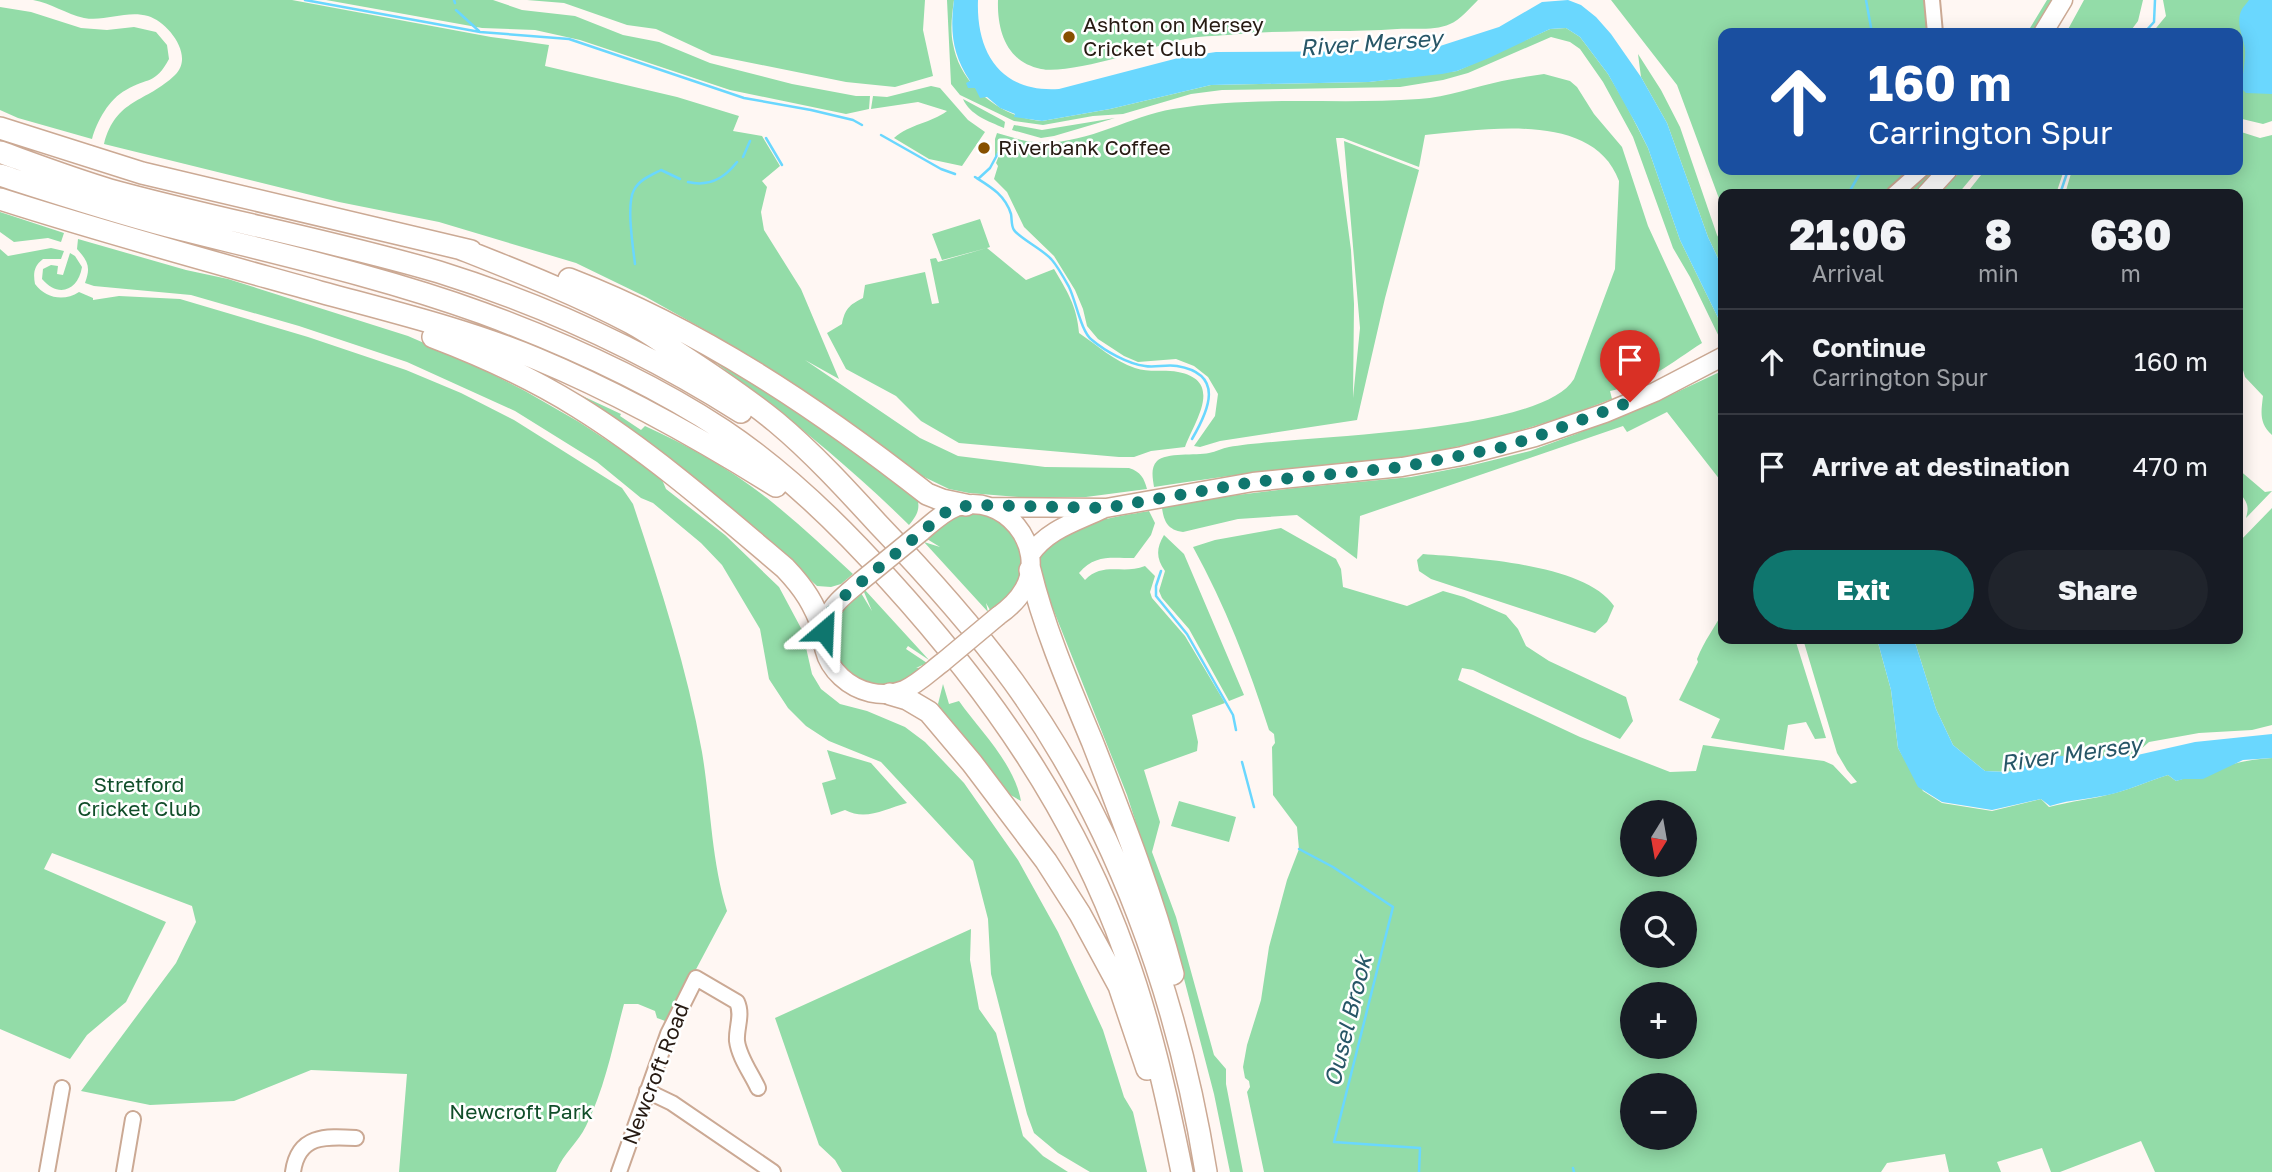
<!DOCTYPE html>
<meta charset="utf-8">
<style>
:root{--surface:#171b24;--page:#20242c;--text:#f1f3f6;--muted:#9ea1a6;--line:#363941;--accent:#0f766e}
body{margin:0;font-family:"Golos Text",sans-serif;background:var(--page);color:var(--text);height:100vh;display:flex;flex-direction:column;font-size:26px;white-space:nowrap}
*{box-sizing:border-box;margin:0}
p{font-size:23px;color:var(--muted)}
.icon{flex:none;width:38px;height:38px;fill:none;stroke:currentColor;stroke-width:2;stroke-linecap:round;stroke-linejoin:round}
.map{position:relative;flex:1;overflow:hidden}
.drawer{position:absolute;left:1718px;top:189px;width:525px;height:455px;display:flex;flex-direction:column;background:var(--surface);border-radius:14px;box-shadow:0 4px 18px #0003}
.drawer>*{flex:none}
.guide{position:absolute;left:1718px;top:28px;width:525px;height:147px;border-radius:14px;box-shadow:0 4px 18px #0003;background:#1a4fa0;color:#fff;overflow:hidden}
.needle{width:46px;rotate:191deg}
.controls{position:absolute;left:1620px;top:800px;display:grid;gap:14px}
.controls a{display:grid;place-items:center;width:77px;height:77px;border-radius:50%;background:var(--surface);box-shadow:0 4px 18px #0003;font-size:35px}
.pin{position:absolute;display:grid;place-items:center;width:60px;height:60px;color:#fff;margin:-72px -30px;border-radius:50% 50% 50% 0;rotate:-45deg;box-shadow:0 0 7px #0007}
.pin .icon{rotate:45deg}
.me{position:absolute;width:77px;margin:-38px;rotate:26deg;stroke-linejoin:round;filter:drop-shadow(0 0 5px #0008)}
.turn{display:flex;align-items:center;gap:24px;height:147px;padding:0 35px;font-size:32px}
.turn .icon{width:91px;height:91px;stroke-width:2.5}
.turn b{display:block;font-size:49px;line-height:60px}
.eta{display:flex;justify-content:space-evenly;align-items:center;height:119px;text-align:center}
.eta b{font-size:42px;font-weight:800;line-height:49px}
.action{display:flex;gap:14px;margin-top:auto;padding:14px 35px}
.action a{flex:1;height:80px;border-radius:42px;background:var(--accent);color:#fff;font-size:28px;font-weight:800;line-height:80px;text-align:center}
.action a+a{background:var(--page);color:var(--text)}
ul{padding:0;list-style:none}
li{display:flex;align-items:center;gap:21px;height:105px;padding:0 35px;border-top:2px solid var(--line)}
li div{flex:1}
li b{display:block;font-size:26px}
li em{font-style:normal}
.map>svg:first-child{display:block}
</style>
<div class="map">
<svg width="2272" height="1172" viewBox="0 0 2272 1172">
<rect width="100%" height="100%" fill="#fff7f3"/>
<path fill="#93dca8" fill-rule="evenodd" d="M33 0H292L491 37 549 45 545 66 677 97 739 116 733 131 762 136 780 166 762 181 767 187 761 212 764 230 801 289 839 379 805 360 920 438 958 456 1045 467 1129 468C1141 472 1144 478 1147 489L1086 497H1018L969 493 949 489 920 475 802 389 714 335 646 297 576 263 439 222 339 202 104 144C116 98 146 103 175 75 195 56 168 22 148 16 126 10 105 22 84 18 66 14 51 3 33 0Z
M326 0H493L522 10 575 16 623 35 659 42 710 63 792 84 856 96H870L869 109 846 114 730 90 580 40 535 30 482 28Z
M527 0H925L923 30 933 76 895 87 846 82 712 55 656 29 627 25 564 3Z
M947 0H954C952 14 950 30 953 44 960 85 1001 118 1042 121L1110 109 1211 85 1369 82 1457 71 1550 29 1566 28 1580 37 1608 74 1625 103 1648 148 1680 240 1724 330V347L1690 277 1673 248 1633 137 1603 82 1580 49 1570 42 1551 37 1468 73 1443 80 1400 87 1222 90 1191 94 1123 114 1093 116 1043 125 1014 121 960 95 951 84Z
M998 0H1478C1470 8 1460 20 1450 24 1435 31 1413 28 1397 29 1341 33 1284 29 1228 35 1214 36 1199 36 1185 39 1151 47 1071 75 1041 69 1006 62 997 30 998 0Z
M1611 0H1929L1932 33H1724V170H1916L1890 194H1724V212L1677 85Z
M2047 0H2055L2036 33H2027Z
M2084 0H2143L2138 21 2129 33H2066Z
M2163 0H2272V121L2263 124 2238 118V33H2152L2166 16Z
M0 7 31 12 81 28 107 30 134 27 156 32 167 45 169 59C155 85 148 77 126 90 109 99 97 121 92 139L18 118 0 110Z
M1638 54 1661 90 1680 127 1717 235 1724 247V271L1708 237 1667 123 1641 77Z
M1544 74 1570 81 1577 87 1594 114 1622 147 1648 226 1702 343C1672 362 1647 384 1610 391L1612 399C1541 427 1468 447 1392 459 1364 463 1335 464 1307 467 1256 472 1205 479 1154 487 1153 479 1150 468 1157 461 1166 452 1196 456 1209 453 1216 452 1222 448 1229 447 1297 435 1540 435 1574 379L1615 269 1619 181C1593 110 1484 130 1425 135L1419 167 1343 138H1336L1351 250 1354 304 1353 398 1360 328 1344 141 1419 170 1385 298 1357 420 1220 441 1200 447 1194 446 1215 416 1218 394 1208 377 1194 366 1176 359 1138 362 1124 356 1098 339 1087 326 1083 309 1075 290 1054 256 1024 227 1007 192 994 179 998 166 996 163 1004 143 1001 142 995 159V139L997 133C1009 136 1021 141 1034 142 1082 147 1127 117 1173 109 1254 95 1338 105 1419 99 1448 97 1474 87 1502 81 1516 78 1530 76 1544 74Z
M931 86 940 88 968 120 985 132 962 166 929 159 894 138C910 124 931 123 947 111L918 102 871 109 873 96 887 97Z
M963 99 1002 120 1005 122 1004 128C988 121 970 115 963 99Z
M1115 118 1054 136 1041 138 1012 130 1014 125 1042 130Z
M2238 131 2260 138 2272 135V435C2259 423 2261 413 2263 396L2245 377 2238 353V194H2065L2072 170H2238Z
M1925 170H1939L1916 194H1900Z
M1962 170H1978L1958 194H1939Z
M1985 170H2064L2056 194H1966Z
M0 212 64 233 61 242 48 238 14 242 0 232Z
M980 219 990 247 987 248 1026 280 1054 269C1067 291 1077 306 1079 333 1097 345 1114 361 1135 368 1149 373 1164 369 1178 372 1225 381 1194 422 1185 447L1151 451 1134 457H1119L959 443 921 421 896 396 846 369 827 333 842 324C845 309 849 305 863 298L865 285 925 272 932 304 939 303 930 259 936 258 938 262 987 248 942 260 932 234Z
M78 239 186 270 228 279 408 336 470 363 525 391 579 422 660 475 666 489 725 535 779 587 802 630 812 674 821 689 840 704 867 711 905 727 925 742 964 783 1018 860 1058 932 1103 1030 1124 1097 1133 1112 1147 1172H1090L1058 1153 1034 1133 1027 1114 991 974 988 919 973 861 881 762 829 741 806 726 788 708 769 679 760 629 722 565 701 543 653 503 641 498 597 462 515 411 407 362 299 326 191 295 94 286 85 283C91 267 88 261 77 249Z
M51 248 64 251 61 259H43C34 266 33 273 35 284 45 298 64 302 79 292L93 298V300L119 296 180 299 308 337 406 370 461 393 514 420 622 488 633 504C660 585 687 668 702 752 711 806 711 859 727 911L668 1022 657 1018 655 1011 638 1004H624C613 1045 605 1088 586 1126 578 1143 564 1152 556 1172H399L407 1074 311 1070 234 1101 150 1105 81 1091 176 963 196 922 192 906 52 853 44 869 166 922 126 1002 87 1035 70 1059 0 1029V249L8 256Z
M70 253 75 256 82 267C78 291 58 298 42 279L43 269 51 265 58 266 57 274 63 275Z
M666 327 755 377 916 494C921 508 918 514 909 525 834 451 752 388 666 327Z
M1724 370V485L1667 412 1627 432 1623 426 1360 516 1357 559 1297 515 1238 519 1183 532C1168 530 1164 522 1162 508L1221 497 1295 488 1411 477 1473 465 1530 451 1576 434 1660 400Z
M574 392 621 414 620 416 641 430 645 426C687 445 730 469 767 498 797 522 825 548 853 574L841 584 831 587 817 586 780 552 571 396Z
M2238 469 2265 492 2272 491 2246 518C2251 501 2243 502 2239 488 2237 483 2238 474 2238 469Z
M2272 508V725L2252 730 2199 733 2149 742 2133 756H2052L2008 772 1985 771 1953 745 1936 709 1914 639H2238V543Z
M1149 511 1155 523 1151 535 1134 558C1111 558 1095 554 1079 573L1085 580C1103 561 1123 575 1145 566L1155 576 1150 592 1152 598 1185 636 1225 703 1192 715 1198 742 1197 751 1144 770 1160 822 1152 852 1176 917 1214 1055 1226 1069V1084L1243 1172H1230L1214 1094 1176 948 1127 795 1036 566C1051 524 1110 518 1149 511Z
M968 513C1031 514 1041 582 990 610L986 603 988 612 924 542 940 547 927 539V537L950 519Z
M1281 528 1336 559 1341 569 1343 587 1407 606 1443 591 1464 597 1506 615 1518 629 1526 646 1549 661 1626 697 1633 721 1620 739 1473 670 1462 668 1458 680 1580 737 1670 772 1696 771 1703 745 1824 761 1833 765 1851 784 1857 782 1847 770 1837 753 1803 639H1877L1891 690 1898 748 1923 791 1942 803 1992 811 2041 799 2049 807C2071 801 2094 799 2115 793 2134 788 2151 780 2168 775L2176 781C2207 772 2239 759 2272 758V1172H2155L2141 1141 2060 1172H2051L2042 1148 1997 1162 2001 1172H1949L1945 1154 1887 1163 1881 1172H1264L1247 1092 1250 1087 1249 1081 1245 1078 1243 1067 1247 1045 1261 1000 1269 947 1287 880 1299 849 1297 827 1273 795 1272 747 1275 743 1274 734 1269 730C1249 667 1225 605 1193 547L1215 540ZM1633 812H1685V864H1633ZM1633 903H1685V956H1633ZM1633 994H1685V1046H1633ZM1633 1085H1685V1138H1633Z
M1164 535 1184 554 1244 695 1229 701 1189 629 1162 598 1159 591 1165 571C1156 559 1156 548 1164 535Z
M1423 554C1472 558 1585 563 1614 606L1607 622 1595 633 1431 579 1419 571 1417 560Z
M865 590 929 660 908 646 906 649 927 663 916 668 926 667C915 674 902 686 888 687 850 688 822 653 836 617 840 606 850 600 859 594L856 599 861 593 872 611 864 592Z
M1724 610V639H1795L1826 738 1815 739 1806 722 1788 725 1784 750 1711 738 1720 719 1679 700 1698 662 1697 659C1704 641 1715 627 1724 610Z
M943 684 949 704 959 701C981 732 1014 763 1021 801L1007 793 943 714 938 704Z
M827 750 871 763 907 803C885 809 866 821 845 810L831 815 822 783 836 779Z
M1179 801 1236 817 1229 842 1171 826Z
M971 929 970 960 979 1009 996 1033 1023 1136 1043 1156 1068 1172H842L835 1160 819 1145 775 1018Z"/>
<path fill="#6ad7fe" d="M954 0H978C976 53 1001 93 1059 89L1182 57 1216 52 1385 51 1440 46 1499 27 1542 2 1568 0 1581 5 1596 17 1611 34 1641 77 1667 123 1708 237 1724 271V330L1680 240 1648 148 1637 126 1608 74 1580 37 1566 28 1550 29 1489 58 1457 71 1442 74 1369 82 1211 85 1110 109 1042 121 1014 117 1015 114 1000 108 987 97 980 98 975 88H968L966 83 970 81C952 54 950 31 954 0Z
M2249 0H2272V94L2246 93 2242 89C2242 76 2246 59 2245 49 2243 36 2235 22 2242 9 2244 6 2247 3 2249 0Z
M1877 639H1914L1936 709 1953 745 1985 771 2008 772 2052 756H2133L2195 742 2272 734V758L2243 760 2203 779H2184L2176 781 2168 775C2151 780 2134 788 2116 793 2094 799 2071 799 2050 806L2041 799 1992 810 1942 802 1918 787 1898 748 1891 690Z"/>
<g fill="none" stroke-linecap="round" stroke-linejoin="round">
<path stroke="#6ad7fe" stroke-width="2.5" d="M305 0 480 32 569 39 744 98 811 110 853 120 862 125
M454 0 455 3
M1866 0 1872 33
M456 10 479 31
M2144 33 2154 22 2155 0
M881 135 941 169 955 174
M766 138 782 165
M743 157 750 141
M975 177C991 187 1005 195 1011 214 1012 219 1011 226 1014 230 1019 238 1044 250 1052 260 1058 267 1064 278 1069 287 1076 301 1081 332 1092 340 1105 351 1128 364 1145 366 1155 368 1166 364 1177 366 1225 374 1209 410 1192 439
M978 179 990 168 1003 144
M688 182C709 187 724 179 737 162
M1848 194 1862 170
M2060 194 2068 170
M635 264C633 247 626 204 634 190 639 180 651 175 661 170L680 179
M1161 571 1156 586V596L1187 634 1233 715 1236 730
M1242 762 1254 807
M1299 849 1333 867 1393 907 1334 1142 1420 1148 1419 1172
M1573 1168 1574 1172"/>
<defs>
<path id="minor" d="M1932 0 1935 33
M1894 194 1921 170
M647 1091 672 1103 773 1172
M47 1172 62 1088
M124 1172 133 1119
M293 1172C298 1135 325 1136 356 1138
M619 1172 668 1034 696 978 737 1002C743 1015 736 1028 737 1041 739 1057 751 1073 758 1088"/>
<path id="major" d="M2043 33 2063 0
M1926 194 1948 170
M990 507 1106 508 1253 482 1402 467 1462 456 1535 437 1605 413 1655 392 1724 356
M921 532C932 523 943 512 956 507 1003 491 1048 546 1024 589 1018 600 1008 609 998 616
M1030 555C1048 529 1076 522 1103 509
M861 581C849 592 835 601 828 616 806 662 860 708 904 690 918 684 931 671 943 662"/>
<path id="highway" d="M0 128 142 173 471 251
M0 152C36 165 73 179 110 190 219 220 331 240 439 272 545 305 646 352 741 412
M0 175C56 193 111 211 168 226 274 253 380 276 482 313 566 344 648 381 723 430 786 472 840 525 890 581 990 691 1075 812 1125 953 1151 1025 1167 1098 1182 1172
M0 199C106 233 213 262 320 292 393 312 468 330 537 359 621 394 699 438 776 486
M459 248C517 271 576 294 631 323 646 331 660 341 674 350 708 372 744 396 776 422 812 452 846 489 878 524 926 574 972 625 1013 681 1117 825 1178 997 1206 1172
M569 279C701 330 816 407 927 494L942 500 966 505
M433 337C483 356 533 379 578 407 652 453 719 512 785 568 805 589 814 604 824 631
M1030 570C1044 628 1069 686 1092 741 1122 818 1152 894 1173 974
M890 694 907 699 929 712 972 763 1046 861 1080 914 1119 986 1147 1069"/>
</defs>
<use href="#minor" stroke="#cba994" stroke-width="18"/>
<use href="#major" stroke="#cba994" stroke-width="21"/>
<use href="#highway" stroke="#cba994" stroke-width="24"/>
<use href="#minor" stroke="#fff" stroke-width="14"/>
<use href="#major" stroke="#fff" stroke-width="18"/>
<use href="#highway" stroke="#fff" stroke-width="21"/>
<defs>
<path id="major-bridge" d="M861 581 921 532
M943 662 998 616"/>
</defs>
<use href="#major-bridge" stroke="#cba994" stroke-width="21" stroke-linecap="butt"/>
<use href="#major-bridge" stroke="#fff" stroke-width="18"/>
</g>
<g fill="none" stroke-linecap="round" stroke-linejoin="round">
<path stroke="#0f766e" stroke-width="12" stroke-dasharray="0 21.6" d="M824 631 827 618 836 603 946 512 958 507 973 505 1106 508 1253 482 1402 467 1499 448 1535 437 1630 402"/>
</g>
<g fill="#875000" stroke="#fff" stroke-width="2.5">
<circle cx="1069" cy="37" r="7"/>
<circle cx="984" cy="148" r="7"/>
</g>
<g text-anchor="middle" stroke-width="5" stroke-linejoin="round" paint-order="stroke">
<g font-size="21" fill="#271b13" stroke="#fff" text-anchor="start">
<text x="1083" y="32">Ashton on Mersey<tspan x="1083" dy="24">Cricket Club</tspan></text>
<text x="998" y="155">Riverbank Coffee</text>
</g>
<g font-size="21" fill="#114e2a" stroke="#fff">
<text x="139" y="792">Stretford<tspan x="139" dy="24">Cricket Club</tspan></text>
<text x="521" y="1119">Newcroft Park</text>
</g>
<g font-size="21" fill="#271b13" stroke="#fff">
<text transform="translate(656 1074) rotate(-69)" y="7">Newcroft Road</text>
</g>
<g font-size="23" font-style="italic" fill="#275667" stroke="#fff">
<text transform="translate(1371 43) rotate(-4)" y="8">River Mersey</text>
<text transform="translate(2071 754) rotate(-8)" y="8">River Mersey</text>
<text transform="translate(1348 1021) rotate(-76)" y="8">Ousel Brook</text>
</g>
</g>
</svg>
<div class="controls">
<a><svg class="needle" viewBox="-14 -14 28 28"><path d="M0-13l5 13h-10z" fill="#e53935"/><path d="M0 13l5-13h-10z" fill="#9ea1a6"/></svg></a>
<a><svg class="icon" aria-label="search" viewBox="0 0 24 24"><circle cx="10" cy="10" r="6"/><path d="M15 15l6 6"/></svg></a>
<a>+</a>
<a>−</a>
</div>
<div class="pin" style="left:1630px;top:402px;background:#d93025"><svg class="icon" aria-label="arrive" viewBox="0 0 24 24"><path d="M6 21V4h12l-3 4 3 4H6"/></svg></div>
<svg class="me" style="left:824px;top:631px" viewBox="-20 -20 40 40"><path d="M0-17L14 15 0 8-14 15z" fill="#0f766e" stroke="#fff" stroke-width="4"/></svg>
<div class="guide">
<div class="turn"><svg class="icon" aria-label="ahead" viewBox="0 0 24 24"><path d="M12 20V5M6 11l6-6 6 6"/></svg><div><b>160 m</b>Carrington Spur</div></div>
</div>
<section class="drawer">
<div class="eta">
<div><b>21:06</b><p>Arrival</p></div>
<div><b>8</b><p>min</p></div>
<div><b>630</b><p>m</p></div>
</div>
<ul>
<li><svg class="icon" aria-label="ahead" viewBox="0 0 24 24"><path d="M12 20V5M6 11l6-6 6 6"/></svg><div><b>Continue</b><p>Carrington Spur</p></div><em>160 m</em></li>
<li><svg class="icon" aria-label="arrive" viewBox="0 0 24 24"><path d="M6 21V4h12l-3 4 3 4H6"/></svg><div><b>Arrive at destination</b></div><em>470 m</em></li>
</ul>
<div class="action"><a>Exit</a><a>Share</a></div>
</section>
</div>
